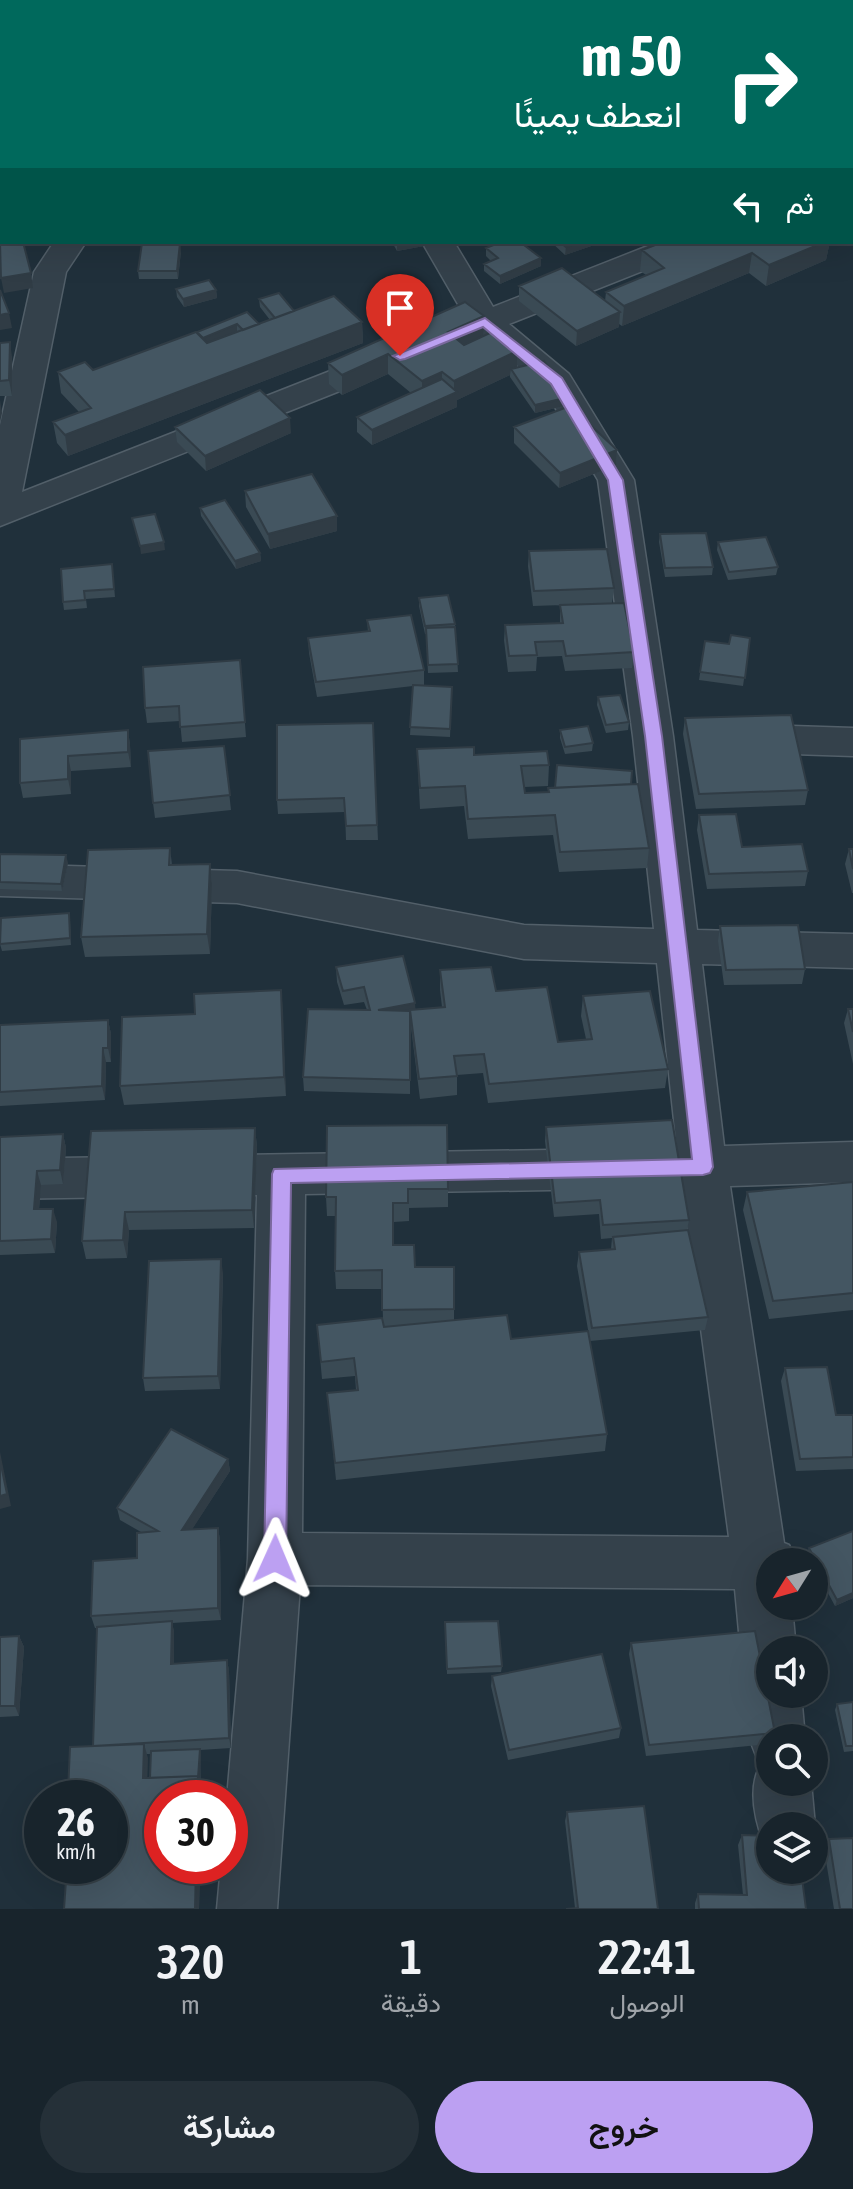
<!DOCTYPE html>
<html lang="ar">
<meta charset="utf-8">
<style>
:root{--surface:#18242c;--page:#253038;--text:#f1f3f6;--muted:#9fa4a9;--line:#364148;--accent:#bca0f2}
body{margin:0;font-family:"Asap Condensed",Vazirmatn,sans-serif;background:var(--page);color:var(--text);direction:rtl;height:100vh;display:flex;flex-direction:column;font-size:30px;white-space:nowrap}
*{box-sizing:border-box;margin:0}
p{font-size:26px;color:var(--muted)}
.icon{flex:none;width:44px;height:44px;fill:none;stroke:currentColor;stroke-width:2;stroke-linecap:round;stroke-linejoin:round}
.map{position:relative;height:1909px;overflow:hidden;direction:ltr}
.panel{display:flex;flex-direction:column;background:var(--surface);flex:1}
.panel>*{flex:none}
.top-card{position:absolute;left:0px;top:0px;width:854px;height:244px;box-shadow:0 8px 32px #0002,0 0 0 2px var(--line);direction:rtl;background:#00695c;color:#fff;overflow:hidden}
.needle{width:52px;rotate:233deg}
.tools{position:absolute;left:756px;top:1548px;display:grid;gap:16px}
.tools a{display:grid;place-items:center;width:72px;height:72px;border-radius:50%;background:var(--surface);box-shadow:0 8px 32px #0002,0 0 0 2px var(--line);font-size:40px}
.speed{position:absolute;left:24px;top:1780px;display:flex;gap:16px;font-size:40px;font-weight:700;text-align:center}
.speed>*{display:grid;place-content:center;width:104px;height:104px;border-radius:50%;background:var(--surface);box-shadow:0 8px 32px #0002,0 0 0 2px var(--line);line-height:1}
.speed small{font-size:20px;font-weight:400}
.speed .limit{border:12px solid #d22;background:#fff;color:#111}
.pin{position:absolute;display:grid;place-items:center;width:68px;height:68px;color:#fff;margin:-82px -34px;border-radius:50% 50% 50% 0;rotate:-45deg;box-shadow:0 0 8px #0007}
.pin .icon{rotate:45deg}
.me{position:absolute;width:88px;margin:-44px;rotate:1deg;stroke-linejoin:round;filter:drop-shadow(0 0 6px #0008)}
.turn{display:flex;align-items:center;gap:28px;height:168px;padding:0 40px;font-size:36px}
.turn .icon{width:104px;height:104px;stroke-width:2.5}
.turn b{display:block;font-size:56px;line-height:68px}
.then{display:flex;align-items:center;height:76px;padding:0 40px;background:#0003;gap:16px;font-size:30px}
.eta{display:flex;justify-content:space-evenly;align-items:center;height:136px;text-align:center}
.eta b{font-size:48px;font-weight:600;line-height:56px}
.cta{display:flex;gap:16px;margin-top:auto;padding:16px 40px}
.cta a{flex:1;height:92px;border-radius:48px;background:var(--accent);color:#111;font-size:32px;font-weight:600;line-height:92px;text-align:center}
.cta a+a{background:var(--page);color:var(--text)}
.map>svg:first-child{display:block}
</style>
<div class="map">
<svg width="853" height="1909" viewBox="0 0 853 1909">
<rect width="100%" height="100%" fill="#20303b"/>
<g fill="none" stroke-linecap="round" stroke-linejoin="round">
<defs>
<path id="minor" d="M853 167V186H852V167Z
M54 242H86L66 272 22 492 371 355 383 352 395 355 400 362 395 369 0 526V425L34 272Z
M422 242H454L493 307 658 242H703L698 249 509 324 569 374 634 480 673 736 697 930 853 934V968L702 964 724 1146 853 1142V1182L730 1186 784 1543 789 1545 797 1562H770V1606H792L796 1650H770V1694H801L805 1738H770V1782H811L815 1826 814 1829V1826H770V1849L765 1847C755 1821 746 1785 763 1761L757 1758C747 1735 740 1706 750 1682L742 1664 735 1589 300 1585 277 1909H217L221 1866H230V1798H227L248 1559 257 1195 0 1199V1159L607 1149 624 1155 631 1169 624 1183 607 1189 305 1194 302 1533 729 1537 682 1188 658 1182 651 1168 658 1154 677 1148 657 963 524 959 237 903 0 896V864L237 871 524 925 654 929 633 736 598 480 543 387 481 335 462 341 450 338 445 331 450 324 466 318Z
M735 724 853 728V756L735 752 721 748 715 738 721 728Z"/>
</defs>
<use href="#minor" stroke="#525f69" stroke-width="3"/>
<use href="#minor" fill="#34414b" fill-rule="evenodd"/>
</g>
<path fill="#3a4a54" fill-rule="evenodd" d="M392 242H435V244L397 251Z
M493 242H520L541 258V266L500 284 484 271V264L491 261 486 256V248L494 245Z
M551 242H603L565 255Z
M829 246 826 260 766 286 749 273 622 326 619 324V327L576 346 519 301V286L605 301 606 292 646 275 640 271 642 250Z
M181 251 178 279H139L138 271Z
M176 289 216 290 217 298 184 307 177 297Z
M259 299 294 311 362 322 363 343 68 456 57 443 53 422 79 412 61 393 58 372 93 370 197 333 247 312 259 324 270 320 260 307Z
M483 336 517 368 568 405 535 413 510 377V375L457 400V407L372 445 357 432V417L411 393 388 374 342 395 329 384 328 363Z
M0 343 12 357V396H0Z
M175 427 291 433 206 471 177 442Z
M514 427 617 450 616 465 559 488 514 443Z
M245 491 337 516V531L270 549 246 507Z
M200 508 260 553 261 561 236 569 201 516Z
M660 534 713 567 712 575 665 577 659 542Z
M718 542 778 567 776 575 728 580 717 550Z
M529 551 614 588 612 603 634 652 632 668 565 671 562 656 537 657 536 671 508 672 504 640 505 625 560 623V605L592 604 533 606 528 566Z
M112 564 115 597 86 599 87 608 64 610 63 602Z
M419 598 455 624 458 672 428 673 426 634H425L419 606Z
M367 620 424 670V685L418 686 452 687 450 737 410 735 413 686 317 697 309 653 308 638 368 632Z
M750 638 743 686 699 680 705 641 729 644Z
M240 660 246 737 182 742 180 721 147 723 145 708Z
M598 697 629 722 628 730 606 733 597 705Z
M685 718 808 790 805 805 696 809 683 734Z
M373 723 378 840H346L345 812 278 814 277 800Z
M128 730 130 745 131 767 71 771V794L23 798 20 783V739Z
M560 730 593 743 592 751 565 754 560 738Z
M224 746 231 810 155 818 153 803Z
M417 749 474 755 549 765 548 786 524 787 525 793 548 792V788L631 784 649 848 647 868 559 872 553 835 468 839 464 806 420 809Z
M699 815 742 847 808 871 805 886 707 889 697 830Z
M170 848 172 865 210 864 212 884 210 954 85 957 81 937Z
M849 849H853V893H852L845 864Z
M0 854 68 863 62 891 0 889Z
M70 920 71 945 2 951 0 944Z
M720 926 805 969 802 984 724 985 718 941Z
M336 967 416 1009 442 1007 440 990V970L496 991 558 1042 586 1039 581 1016 583 996 668 1069 665 1088 488 1103 483 1073 457 1075V1095L420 1099 410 1019V1094L304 1091 303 1077 367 1010 364 1002 344 1005 337 982Z
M281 990 286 1096 124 1105 120 1086 195 1014Z
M848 1009H853V1064L844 1023Z
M108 1020 111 1034V1062H106L105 1100 0 1106V1025Z
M327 1126 448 1189V1207L409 1208V1221L394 1222V1245L415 1267H454V1320L511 1339 607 1434 605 1451 336 1480 327 1393 356 1390 355 1376 322 1379 317 1325 383 1319 382 1289H336L335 1271 336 1216H327L326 1197Z
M546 1127 689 1220 687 1230 708 1317 705 1330 590 1341 577 1266 579 1252 611 1249 612 1238 601 1239 599 1214 554 1217 545 1141Z
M255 1128 257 1147 254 1228 129 1230 127 1258 86 1259 82 1241Z
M63 1134 66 1148 63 1184 41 1185 39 1209 57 1222 55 1253 0 1255V1137Z
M853 1182V1310L769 1319 743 1210 747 1192Z
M223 1273 220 1389 145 1391 143 1378Z
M785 1368 836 1415H853V1469L796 1471 781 1381Z
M171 1429 228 1459 230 1471 192 1529 218 1528 220 1540 221 1620 172 1623 174 1632V1664L227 1660 229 1671 231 1748 200 1750 201 1798H162V1866H200L199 1909H64L67 1866H110V1798H70L68 1792 70 1747 93 1746 97 1628H95L91 1616 93 1561 137 1558V1533L141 1532 120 1520 117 1508ZM147 1754H151L150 1778H147Z
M853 1531V1598L835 1606 814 1567V1562H811L807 1554 809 1548Z
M445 1622 502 1666 501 1672 447 1674Z
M19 1636 24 1647 19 1716 0 1717V1637Z
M631 1643 775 1733 773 1738H770V1744L646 1756 629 1654Z
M492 1676 621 1728 619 1738 508 1760 491 1686Z
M853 1702V1751L844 1752 835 1710 837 1704Z
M567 1812 658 1909 575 1908 565 1821Z
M742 1835 806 1909H695V1903L698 1894 743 1895 738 1845Z
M829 1839 853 1909H834L824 1849Z"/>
<path fill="#303c45" d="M403 242H435V244L397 251V243Z
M580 242H603L565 255 566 247Z
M825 242H838L829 246 826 260 766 286 769 265Z
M180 243 181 251 178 279 177 271Z
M752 253 749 273 622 326 624 306Z
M541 258V266L500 284V276Z
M31 273 33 288 4 293 1 278Z
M216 290 217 298 184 307 183 299Z
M620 312 619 327 576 346 577 331Z
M9 313 12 328 0 330V315Z
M484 316 483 337 448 353V332Z
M362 322 363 343 68 456 65 435Z
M237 324V332L203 346V338Z
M10 342 12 357V396L9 380Z
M517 351V372L511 369 510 375 457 400V407L372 445V430L454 394V381Z
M388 354V374L342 395V375Z
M442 372V392L422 402V381Z
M569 397 568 405 535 413V405Z
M0 400 2 413 0 422Z
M290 418 291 433 206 471 205 456Z
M617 450 616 465 559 488 560 473Z
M337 516V531L270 549 268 534Z
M164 542 165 550 141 554 140 546Z
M260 553 261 561 236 569 235 561Z
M128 730 130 745 131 767 128 752Z
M68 756 71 771V794L68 779Z
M66 855 68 863 62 891 61 884Z
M210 864 212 884 210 954 207 934Z
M69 913 70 920 71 945 70 938Z
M281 990 283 1010 286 1096 284 1077Z
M415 1003 416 1018 410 1010V1094V1019L378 1010Z
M108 1020 111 1034V1062L108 1048Z
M103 1048 106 1062 105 1100 102 1086Z
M255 1128 257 1147 254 1228 252 1210Z
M63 1134 66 1148 63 1184 60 1170Z
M37 1171 41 1185 38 1223 34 1209Z
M53 1209 57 1222 55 1253 51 1239Z
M125 1212 129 1230 127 1258 123 1240Z
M221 1259 223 1273 220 1389 218 1376Z
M0 1452 11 1506 0 1509Z
M228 1459 230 1471 184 1542 182 1530Z
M218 1528 220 1540 221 1620 218 1608Z
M853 1593V1598L835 1606 837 1600Z
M172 1621 174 1632V1675L171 1664Z
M19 1636 24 1647 19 1716 15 1706Z
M227 1660 229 1671 231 1748 229 1738Z
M144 1744 148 1758 147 1792 143 1778Z
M200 1749 201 1755 200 1784 201 1798H197Z
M196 1866H200L199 1909H195Z"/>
<path fill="#445662" stroke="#303c45" stroke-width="2" d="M0 159H2V193L0 189Z
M23 242 31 273 1 278 0 243Z
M501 242H520L541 258 500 276 484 264 498 258 486 248Z
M560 242H580L566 247Z
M663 242H825L769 265 752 253 624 306 606 292 664 268 642 250Z
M142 243H180L177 271H138Z
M562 268 620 312 577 331 519 286Z
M209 280 216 290 183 299 176 289Z
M0 290 9 313 0 315Z
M279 293 294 311 275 318 259 299Z
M334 296 362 322 65 435 53 422 91 408 58 372 85 362 93 370 196 332 207 343Z
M465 302 484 316 448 332 464 345 492 332 517 351 454 381 442 372 422 381 388 354 342 375 328 363Z
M247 312 259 324 243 330 237 324 203 338 197 332Z
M10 342 9 380 0 381V343Z
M544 361 569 397 535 405 511 369Z
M442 379 457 392 372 430 357 417Z
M260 390 290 418 205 456 175 427Z
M570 406 617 450 560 473 514 427Z
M312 474 337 516 268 534 245 491Z
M225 500 260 553 235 561 200 508Z
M155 514 164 542 140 546 132 518Z
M706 533 713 567 665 568 660 534Z
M766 537 778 567 729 572 718 542Z
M607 549 614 588 534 591 529 551Z
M112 564 114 589 84 591 85 600 63 602 61 569Z
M448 595 455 624 425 626 419 598Z
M624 603 634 652 566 656 563 641 535 642 537 655 509 656 505 625 563 623 560 605Z
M411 615 424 670 316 682 308 638 370 631 367 620Z
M455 627 458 664 428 665 426 628Z
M731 635 750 638 745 678 700 672 705 641 729 644Z
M240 660 245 722 180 727 179 706 145 708 143 667Z
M413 685 452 687 450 729 410 727Z
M620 695 629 722 606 725 598 697Z
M791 715 808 790 699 794 685 718Z
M373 723 377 825 346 826 344 798 277 800V725Z
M588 726 593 743 565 747 560 730Z
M128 730V752L68 756V779L20 783V739Z
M224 746 230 795 153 803 148 751Z
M474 747V755L547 751 549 765 521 766 525 793 549 792 548 788 638 784 649 848 560 852 555 815 468 819 465 786 420 788 417 749Z
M557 765 632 771 631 784 555 788Z
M736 814 742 847 802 844 808 871 709 874 699 815Z
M170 848 169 865 210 864 207 934 81 937 88 850Z
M849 849H853V869Z
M0 854 66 855 61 884 0 882Z
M69 913 70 938 0 944 1 918Z
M798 925 805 969 726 970 720 926Z
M403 956 415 1003 378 1010 410 1011V1080L303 1077 308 1009 370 1010 364 987 343 991 336 967Z
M491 967 496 991 547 987 558 1042 592 1039 583 996 650 991 668 1069 489 1084 484 1054 454 1056 457 1076 419 1079 410 1010 445 1007 440 970Z
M281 990 284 1077 120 1086 122 1017 195 1014 194 994Z
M848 1009H853V1032Z
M108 1020V1048H103L102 1086 0 1092V1025Z
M672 1120 689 1220 603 1225 600 1200 555 1203 546 1127Z
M447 1125 448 1189H408V1203H393V1245H414L415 1267H454V1309L382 1310V1270L335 1271 336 1197H326L327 1126Z
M255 1128 252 1210 125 1212 123 1240 82 1241 91 1131Z
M63 1134 60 1170 37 1171 34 1209H53L51 1239 0 1241V1137Z
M853 1182V1293L773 1301 747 1192Z
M688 1230 708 1317 592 1328 579 1252 615 1249 613 1237Z
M221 1259 218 1376 143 1378 149 1261Z
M507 1315 511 1339 588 1331 607 1434 335 1463 327 1393 358 1390 354 1358 321 1362 317 1325 382 1318 384 1327Z
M827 1367 836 1415H853V1457L800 1459 785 1368Z
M171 1429 228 1459 182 1530 218 1528V1608L91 1616 93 1561 137 1558V1533L158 1531 117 1508Z
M0 1460 7 1494 0 1496Z
M853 1531V1593L837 1600 809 1548Z
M172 1621 171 1664 227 1660 229 1738 93 1746 97 1627Z
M498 1621 502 1666 447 1669 445 1622Z
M755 1631 775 1733 649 1745 631 1643Z
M19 1636 15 1706H0V1637Z
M602 1654 621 1728 509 1750 492 1676Z
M853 1702V1746H846L837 1704Z
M144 1744 143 1778 198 1776 197 1798H162V1866H196L195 1909H64L67 1866H110V1798H71V1791L68 1792 70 1747Z
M200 1749 198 1778V1776L150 1778 151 1751Z
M644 1806 658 1909H566L578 1908 567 1812Z
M742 1835 770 1836V1870H801L806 1909H699L698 1894 747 1895Z
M853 1838V1909H840L829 1839Z"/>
<path fill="#bca0f2" stroke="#7a689d" stroke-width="2" d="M485 318 562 378 623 480 662 736 713 1167 710 1173 703 1175 291 1183 286 1559 283 1566 275 1569 267 1566 264 1559 272 1174 274 1169 692 1159 645 736 608 480 551 384 483 327 405 359 400 360 393 356Z"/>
</svg>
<div class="tools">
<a><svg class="needle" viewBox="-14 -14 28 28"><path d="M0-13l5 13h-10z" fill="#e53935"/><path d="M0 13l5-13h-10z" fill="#9fa4a9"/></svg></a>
<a><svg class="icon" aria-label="sound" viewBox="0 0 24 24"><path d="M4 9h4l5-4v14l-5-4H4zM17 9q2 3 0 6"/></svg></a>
<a><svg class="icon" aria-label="search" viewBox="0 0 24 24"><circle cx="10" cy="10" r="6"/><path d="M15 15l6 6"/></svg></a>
<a><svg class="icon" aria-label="layers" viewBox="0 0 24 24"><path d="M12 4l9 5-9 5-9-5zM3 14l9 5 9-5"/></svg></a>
</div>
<div class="speed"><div>26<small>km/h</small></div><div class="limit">30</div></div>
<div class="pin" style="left:400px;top:356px;background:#d93025"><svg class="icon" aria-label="arrive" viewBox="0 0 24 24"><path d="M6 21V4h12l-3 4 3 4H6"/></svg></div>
<svg class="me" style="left:275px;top:1559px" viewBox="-20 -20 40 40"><path d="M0-17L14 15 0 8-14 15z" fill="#bca0f2" stroke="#fff" stroke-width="4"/></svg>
<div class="top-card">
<div class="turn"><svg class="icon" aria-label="right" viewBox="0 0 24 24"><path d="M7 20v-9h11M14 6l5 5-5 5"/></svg><div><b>50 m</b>انعطف يمينًا</div></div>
<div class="then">ثم<svg class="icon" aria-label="left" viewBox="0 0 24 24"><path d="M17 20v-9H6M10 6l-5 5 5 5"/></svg></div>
</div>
</div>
<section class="panel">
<div class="eta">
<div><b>22:41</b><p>الوصول</p></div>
<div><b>1</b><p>دقيقة</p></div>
<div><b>320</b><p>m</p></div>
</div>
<div class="cta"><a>خروج</a><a>مشاركة</a></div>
</section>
